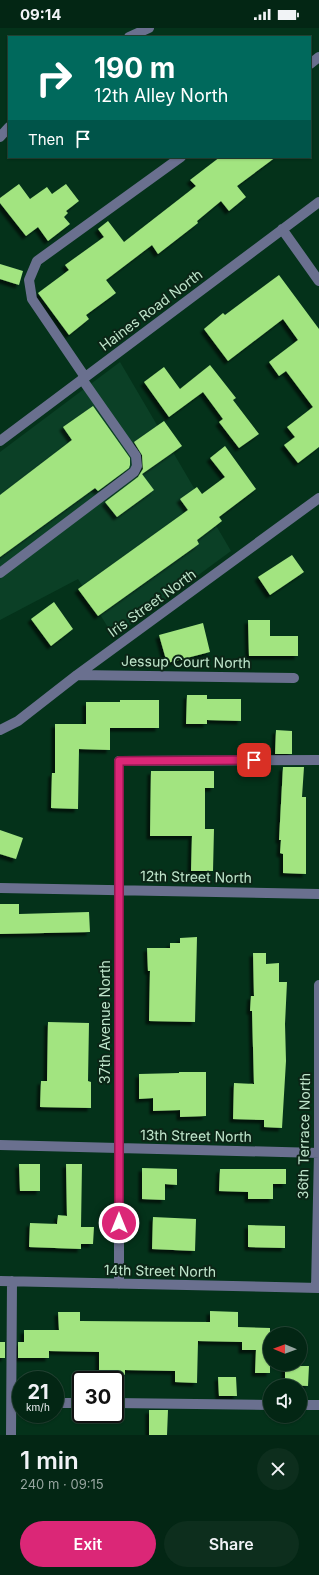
<!DOCTYPE html>
<meta charset="utf-8">
<style>
:root{--surface:#032614;--page:#0d2e1d;--text:#f1f3f6;--muted:#97a5a0;--line:#244334;--accent:#db2777}
body{margin:0;font-family:Inter,sans-serif;background:var(--page);color:var(--text);height:100vh;display:flex;flex-direction:column;font-size:15px;white-space:nowrap}
*{box-sizing:border-box;margin:0}
p{font-size:13px;color:var(--muted)}
.icon{flex:none;width:22px;height:22px;fill:none;stroke:currentColor;stroke-width:2;stroke-linecap:round;stroke-linejoin:round}
.map{position:relative;height:1407px;overflow:hidden}
.sheet{display:flex;flex-direction:column;background:var(--surface);flex:1}
.sheet>*{flex:none}
.top-card{position:absolute;left:8px;top:8px;width:303px;height:122px;border-radius:0px;box-shadow:0 1px 3px #0004,0 0 0 1px var(--line);background:#00695c;color:#fff;overflow:hidden}
.needle{width:26px;rotate:271deg}
.controls{position:absolute;left:263px;top:1299px;display:grid;gap:8px}
.controls a{display:grid;place-items:center;width:44px;height:44px;border-radius:50%;background:var(--surface);box-shadow:0 1px 3px #0004,0 0 0 1px var(--line);font-size:20px}
.speed{position:absolute;left:12px;top:1343px;display:flex;gap:8px;font-size:20px;font-weight:700;text-align:center}
.speed>*{display:grid;place-content:center;width:52px;height:52px;border-radius:50%;background:var(--surface);box-shadow:0 1px 3px #0004,0 0 0 1px var(--line);line-height:1}
.speed small{font-size:10px;font-weight:400}
.speed .limit{border:2px solid #111;border-radius:6px;background:#fff;color:#111}
.pin{position:absolute;display:grid;place-items:center;width:34px;height:34px;color:#fff;margin:-17px;border-radius:8px;box-shadow:0 2px 6px #0006}
.me{position:absolute;width:44px;margin:-22px;rotate:0deg;stroke-linejoin:round;filter:drop-shadow(0 0 3px #0008)}
.turn{display:flex;align-items:center;gap:14px;height:84px;padding:0 20px;font-size:18px}
.turn .icon{width:52px;height:52px;stroke-width:2.5}
.turn b{display:block;font-size:28px;line-height:34px}
.then{display:flex;align-items:center;height:38px;padding:0 20px;background:#0003;gap:8px;font-size:15px}
.round{display:grid;place-items:center;flex:none;width:42px;height:42px;border-radius:21px;background:var(--page)}
.summary{display:flex;align-items:center;justify-content:space-between;height:68px;padding:0 20px}
h1{font-size:24px;font-weight:600;line-height:30px}
.button{display:flex;gap:8px;margin-top:auto;padding:8px 20px}
.button a{flex:1;height:46px;border-radius:24px;background:var(--accent);color:#fff;font-size:16px;font-weight:600;line-height:46px;text-align:center}
.button a+a{background:var(--page);color:var(--text)}
.status{display:flex;justify-content:space-between;align-items:center;height:28px;padding:0 20px;background:var(--surface);direction:ltr}
.status svg{height:11px;fill:currentColor}
.map>svg:first-child{display:block}
</style>
<div class="status"><b>09:14</b><svg viewBox="0 0 49 12"><path d="M0 12V9h3v3zM5 12V6h3v6zM10 12V3h3v9zM15 12V0h3v12zM26 1h20v11H26zM47 4h2v5h-2z"/></svg></div>
<div class="map">
<svg width="319" height="1407" viewBox="0 0 319 1407">
<defs>
<filter id="shadow"><feDropShadow dx="-3.5" dy="3.5" stdDeviation="1" flood-color="#0009"/></filter>
</defs>
<rect width="100%" height="100%" fill="#04321a"/>
<path fill="#0b4026" d="M120 334 231 523 114 609 78 551 0 592V424Z"/>
<path fill="#a2e480" filter="url(#shadow)" d="M220 129H276L237 158 246 169 229 183 221 173 197 193 198 195 158 226 152 217 106 252 116 265 86 287 89 291 69 307 38 265 69 242 65 237 104 209 98 201 108 193 124 214 196 158 190 152Z
M19 156 30 171 47 159 52 166 66 156 79 173 66 183 68 185 64 189 70 196 48 213 38 199 26 208 0 175V170Z
M0 236 23 243 19 257 0 251Z
M279 247 319 301V419L298 435 284 417 295 409 287 399 313 379 286 343 279 348 269 334 298 312 283 291 228 333 204 301 223 285 225 287Z
M210 337 236 370 233 372 259 406 239 420 219 394 223 391 203 364 169 389 144 354 164 339 180 361Z
M93 378 130 430V437L129 440 98 463 95 460 0 529V467L72 412 63 399Z
M164 393 182 418 142 446 154 462 117 489 105 474 138 449 143 441 142 427 134 414Z
M225 418 256 461 219 489 222 493 197 512 199 516 98 588 78 561 188 482 180 471 197 459 202 466 225 449 210 430Z
M292 527 304 544 270 567 258 549Z
M54 574 73 601 51 618 31 591Z
M248 592H270V608H298V628H249Z
M203 595 210 624 167 635 159 607Z
M187 667H207V671H241V693L207 692V696H186Z
M120 672H159V700H110V722L79 721 78 781 51 780 52 745H55V696H86V674H120Z
M276 702 292 703V726H275Z
M283 739H304L302 769H306V846L283 845V826L280 825 281 812H279Z
M151 743H214V760H205V801H214L213 843H191L192 808H150Z
M0 802 23 810 16 831 0 826Z
M0 876H19V886L89 884 90 904 0 906Z
M197 909 195 994 149 993 150 943H148L147 920H170V915H180V910Z
M253 925H266V936L279 935V954H287L285 996 286 1033 282 1100 264 1099V1092L233 1091 234 1055 254 1056 252 983H250L251 968H254Z
M48 994 89 995 88 1053 91 1054V1080L40 1079 41 1053H47Z
M179 1044H206V1088L180 1089V1082L153 1083V1070L139 1071V1046L179 1045Z
M19 1136H40V1163H20Z
M66 1136H82L81 1199H94L93 1216H81V1221L29 1219 30 1195 57 1196 58 1187 67 1188Z
M142 1140 177 1141V1157L165 1156V1172L142 1171Z
M220 1141H286V1156H273V1171H248V1164L219 1163Z
M153 1189 196 1191 195 1223 152 1221Z
M248 1197 285 1198V1220L248 1219Z
M210 1283 238 1284V1299L270 1300V1345H255L256 1322H242V1314L198 1313 197 1355 175 1354V1343L125 1342V1347H112V1352H99V1324L49 1323V1330H18V1314H24V1302H59L58 1284H80V1293L210 1294Z
M0 1314H5V1330H0Z
M285 1338H309L308 1358 285 1357Z
M218 1349H236L237 1368H219Z
M149 1382H168L167 1407H149Z"/>
<g fill="none" stroke-linecap="round" stroke-linejoin="round">
<path stroke="#6a708f" stroke-width="10" d="M129 9 149 0
M310 36 319 29
M0 109 9 99
M282 201 319 253
M85 349 32 271 29 252 37 233 181 129
M0 413 319 174
M0 545 134 444 137 438 136 428 82 351
M77 647 294 650
M0 702 18 693 77 647 319 470
M0 860 319 866
M0 1117 319 1125
M0 1253 319 1260
M119 1256V733L319 732
M316 1260 319 1125V957
M55 1375H81
M115 1375 270 1377
M300 1377H319
M11 1407 12 1253"/>
</g>
<g fill="none" stroke-linecap="round" stroke-linejoin="round">
<defs>
<path id="route" d="M119 1195V733L254 732"/>
</defs>
<use href="#route" stroke="#8e194d" stroke-width="10"/>
<use href="#route" stroke="#db2777" stroke-width="7"/>
</g>
<g text-anchor="middle" stroke-width="4" stroke-linejoin="round" paint-order="stroke">
<g font-size="14" fill="#bfe5cb" stroke="#0b2516">
<text transform="translate(151 282) rotate(-37)" y="5">Haines Road North</text>
<text transform="translate(152 575) rotate(-36)" y="5">Iris Street North</text>
<text transform="translate(186 634) rotate(1)" y="5">Jessup Court North</text>
<text transform="translate(196 849) rotate(1)" y="5">12th Street North</text>
<text transform="translate(105 994) rotate(-90)" y="5">37th Avenue North</text>
<text transform="translate(196 1108) rotate(1)" y="5">13th Street North</text>
<text transform="translate(304 1108) rotate(-89)" y="5">36th Terrace North</text>
<text transform="translate(160 1243) rotate(1)" y="5">14th Street North</text>
</g>
</g>
</svg>
<div class="controls">
<a><svg class="needle" viewBox="-14 -14 28 28"><path d="M0-13l5 13h-10z" fill="#e53935"/><path d="M0 13l5-13h-10z" fill="#97a5a0"/></svg></a>
<a><svg class="icon" aria-label="sound" viewBox="0 0 24 24"><path d="M4 9h4l5-4v14l-5-4H4zM17 9q2 3 0 6"/></svg></a>
</div>
<div class="speed"><div>21<small>km/h</small></div><div class="limit">30</div></div>
<div class="pin" style="left:254px;top:732px;background:#d93025"><svg class="icon" aria-label="arrive" viewBox="0 0 24 24"><path d="M6 21V4h12l-3 4 3 4H6"/></svg></div>
<svg class="me" style="left:119px;top:1195px" viewBox="-20 -20 40 40"><circle r="17" fill="#db2777" stroke="#fff" stroke-width="3"/><path d="M0-11L8 9 0 5-8 9z" fill="#fff"/></svg>
<div class="top-card">
<div class="turn"><svg class="icon" aria-label="right" viewBox="0 0 24 24"><path d="M7 20v-9h11M14 6l5 5-5 5"/></svg><div><b>190 m</b>12th Alley North</div></div>
<div class="then">Then<svg class="icon" aria-label="arrive" viewBox="0 0 24 24"><path d="M6 21V4h12l-3 4 3 4H6"/></svg></div>
</div>
</div>
<section class="sheet">
<div class="summary"><div><h1>1 min</h1><p>240 m · 09:15</p></div><a class="round"><svg class="icon" aria-label="close" viewBox="0 0 24 24"><path d="M6 6l12 12M18 6L6 18"/></svg></a></div>
<div class="button"><a>Exit</a><a>Share</a></div>
</section>
